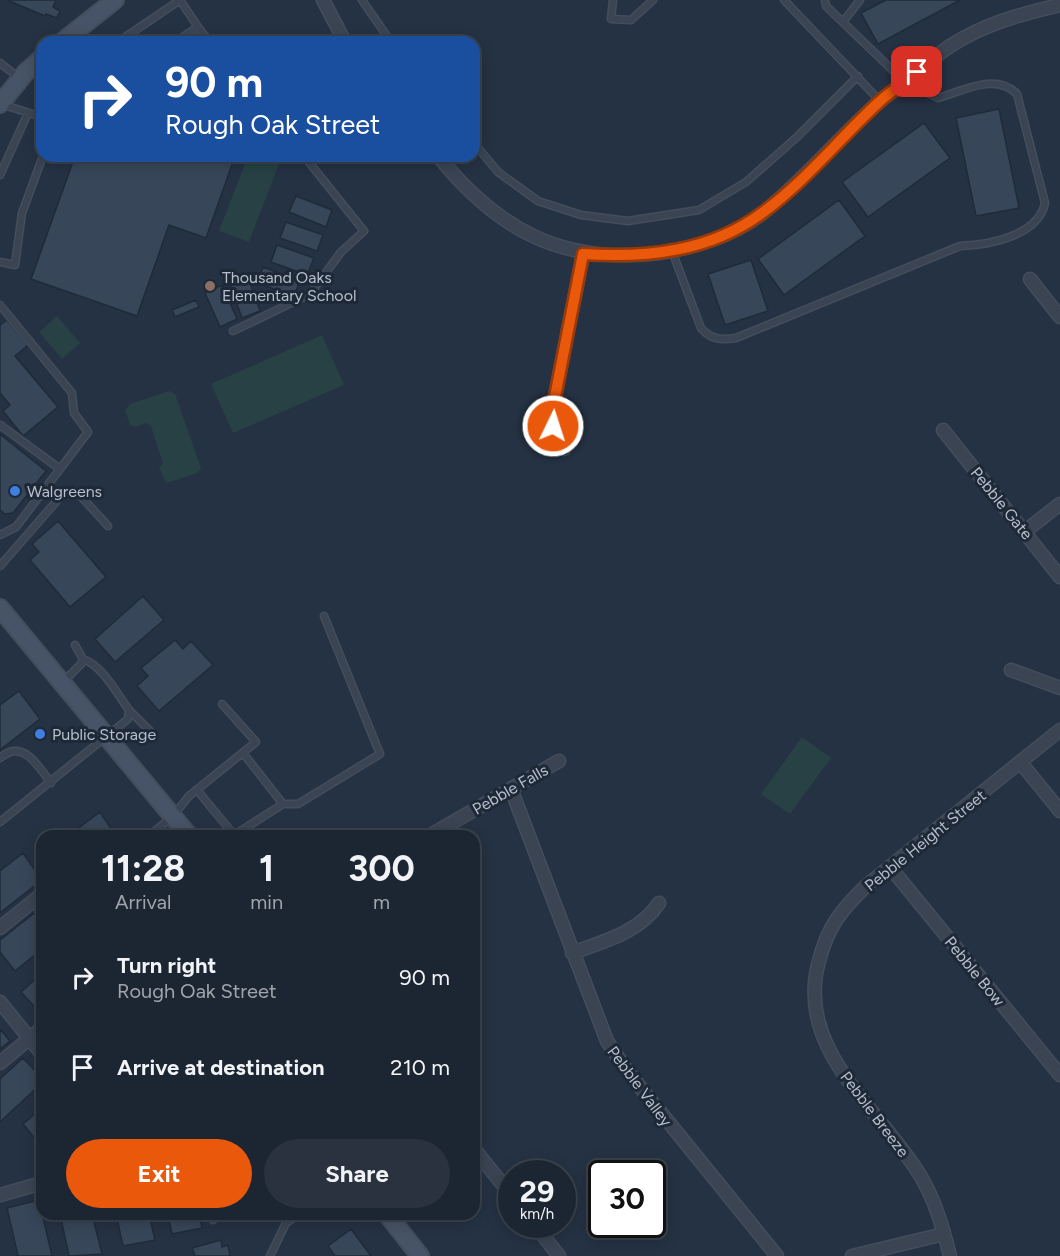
<!DOCTYPE html>
<style>
:root{--surface:#1c2632;--page:#29323e;--text:#f1f3f6;--muted:#a0a5ac;--line:#3a434d;--accent:#ea580c}
body{margin:0;font-family:Figtree,sans-serif;background:var(--page);color:var(--text);height:100vh;display:flex;flex-direction:column;font-size:22px;white-space:nowrap}
*{box-sizing:border-box;margin:0}
p{font-size:20px;color:var(--muted)}
.icon{flex:none;width:33px;height:33px;fill:none;stroke:currentColor;stroke-width:2;stroke-linecap:round;stroke-linejoin:round}
.map{position:relative;flex:1;overflow:hidden}
.sheet{position:absolute;left:36px;top:830px;width:444px;height:390px;display:flex;flex-direction:column;background:var(--surface);border-radius:18px;box-shadow:0 3px 15px #0003,0 0 0 2px var(--line)}
.sheet>*{flex:none}
.hud{position:absolute;left:36px;top:36px;width:444px;height:126px;border-radius:18px;box-shadow:0 3px 15px #0003,0 0 0 2px var(--line);background:#1a4fa0;color:#fff;overflow:hidden}
.speed{position:absolute;left:498px;top:1160px;display:flex;gap:12px;font-size:30px;font-weight:700;text-align:center}
.speed>*{display:grid;place-content:center;width:78px;height:78px;border-radius:50%;background:var(--surface);box-shadow:0 3px 15px #0003,0 0 0 2px var(--line);line-height:1}
.speed small{font-size:15px;font-weight:400}
.speed .limit{border:3px solid #111;border-radius:9px;background:#fff;color:#111}
.pin{position:absolute;display:grid;place-items:center;width:51px;height:51px;color:#fff;margin:-26px;border-radius:12px;box-shadow:0 3px 9px #0006}
.me{position:absolute;width:66px;margin:-33px;rotate:4deg;stroke-linejoin:round;filter:drop-shadow(0 0 4px #0008)}
.turn{display:flex;align-items:center;gap:21px;height:126px;padding:0 30px;font-size:27px}
.turn .icon{width:78px;height:78px;stroke-width:2.5}
.turn b{display:block;font-size:42px;line-height:51px}
.eta{display:flex;justify-content:space-evenly;align-items:center;height:102px;text-align:center}
.eta b{font-size:36px;font-weight:700;line-height:42px}
.cta{display:flex;gap:12px;margin-top:auto;padding:12px 30px}
.cta a{flex:1;height:69px;border-radius:36px;background:var(--accent);color:#fff;font-size:24px;font-weight:700;line-height:69px;text-align:center}
.cta a+a{background:var(--page);color:var(--text)}
ul{padding:0;list-style:none}
li{display:flex;align-items:center;gap:18px;height:90px;padding:0 30px}
li div{flex:1}
li b{display:block;font-size:22px}
li em{font-style:normal}
.map>svg:first-child{display:block}
</style>
<div class="map">
<svg width="1060" height="1256" viewBox="0 0 1060 1256">
<rect width="100%" height="100%" fill="#253243"/>
<path fill="#274144" d="M248 156H282L249 242 219 231Z
M57 316 80 343 62 359 39 332Z
M322 335 344 385 233 433 211 384Z
M169 391 175 394 201 468 197 473 166 483 159 467 163 464 151 426 146 423 136 427 130 425 125 410 130 404Z
M802 737 831 758 790 814 761 794Z"/>
<path fill="#374659" stroke="#202b3a" stroke-width="1.5" d="M7 0H56L53 7 60 11 57 18 46 14 45 16Z
M886 0H960L878 44 861 13Z
M999 109 1019 208 976 216 956 118Z
M924 123 950 158 868 217 842 182Z
M75 156H235L206 238 169 225 137 316 31 279Z
M296 196 332 210 326 227 289 212Z
M839 200 865 236 784 295 758 259Z
M286 222 323 235 317 251 280 238Z
M277 245 314 258 307 275 271 262Z
M751 260 768 311 725 325 708 274Z
M263 267 300 281 294 296 257 283Z
M247 275 260 311 242 318 229 281Z
M222 285 237 319 220 327 205 293Z
M196 300 199 307 175 317 172 310Z
M7 320 28 345 15 356 58 407 23 436 3 411 10 405 0 393V325Z
M0 434 46 471 13 513 5 514 0 510Z
M58 521 106 577 70 607 30 560 39 552 32 544Z
M143 596 164 620 115 662 95 639Z
M175 640 183 649 191 641 213 665 159 711 137 686 148 676 141 668Z
M19 691 40 719 0 750V705Z
M100 812 116 836H68Z
M23 853 42 880 0 913V871Z
M42 907V949L15 971 0 952V940Z
M42 973V1015L21 992Z
M0 1029 10 1041 0 1049Z
M23 1058 42 1078V1083L0 1122V1079Z
M42 1108V1147L23 1124Z
M39 1200 52 1256H18L7 1208Z
M60 1214H92L102 1254 69 1256Z
M116 1214H149L155 1240 123 1246Z
M168 1214H199L202 1228 172 1234Z
M222 1214H253L223 1220Z
M351 1229 371 1256H335L328 1246Z
M221 1240 222 1247 228 1245 230 1256H195L192 1248Z"/>
<g fill="none" stroke-linecap="round" stroke-linejoin="round">
<defs>
<path id="lane" d="M362 0 391 42
M613 0 611 19 631 20 653 0
M784 0 880 101
M843 22 860 0
M198 27 210 42
M118 42 180 0
M175 42 198 27 180 0
M0 63 18 77
M34 66 42 75
M4 105 42 117
M474 143 498 172 538 201 581 215 628 221 699 210 746 182 797 137 858 76
M0 175 28 113
M672 251 701 328C711 340 722 340 736 338L960 246C989 245 1038 236 1045 203L1017 94C996 72 963 91 938 98L906 83 826 6 825 0
M0 262 15 265 22 213 43 156
M0 305 72 393 74 413 88 432 16 527 0 535
M233 331 310 294 341 252 364 231 304 156
M0 425 60 469
M0 566 61 496 77 492 108 526
M63 682 81 664 83 659 75 645
M129 710 150 731
M0 758C23 738 38 766 51 783
M197 790 234 835 283 804 243 753
M283 804H298L380 754 324 616
M0 822 128 719 129 710C117 694 103 666 83 659
M149 836 173 816 189 796 256 742 222 704
M211 1214 213 1220
M270 1256 286 1223 299 1214"/>
<path id="street" d="M323 0 345 42
M438 156C498 230 562 265 659 253 695 248 735 235 764 212 805 179 839 137 879 102 886 95 896 90 905 84 921 72 933 57 950 46 984 24 1021 14 1060 5
M1030 279 1060 317
M943 430 1060 577
M564 449 553 426V407L583 254
M1024 532 1060 504
M1011 670 1060 688
M1021 763 1060 811
M511 789 607 1041 628 1072 777 1256
M429 836 559 761
M890 867 1060 1075
M0 928 42 894
M572 953C604 941 639 933 659 903
M0 1002 42 1054
M0 1063 42 1028
M474 1149 512 1196
M0 1195 42 1183
M534 1224 559 1256
M852 1256 944 1234
M950 1256C943 1228 935 1200 920 1175 879 1108 794 1049 819 961 828 926 841 910 867 885L1060 730"/>
<path id="secondary" d="M62 42 115 0
M0 104 26 72 42 58
M0 608 189 836
M387 1214 420 1256"/>
</defs>
<use href="#lane" stroke="#434d5c" stroke-width="9"/>
<use href="#street" stroke="#434d5c" stroke-width="15"/>
<use href="#secondary" stroke="#434d5c" stroke-width="20"/>
<use href="#lane" stroke="#3a4453" stroke-width="6"/>
<use href="#street" stroke="#3a4453" stroke-width="12"/>
<use href="#secondary" stroke="#475366" stroke-width="16"/>
</g>
<g fill="none" stroke-linecap="round" stroke-linejoin="round">
<defs>
<path id="route" d="M553 426V407L583 254C646 258 710 252 762 213 805 182 839 139 878 103 890 91 905 84 917 72"/>
</defs>
<use href="#route" stroke="#983908" stroke-width="15"/>
<use href="#route" stroke="#ea580c" stroke-width="10"/>
</g>
<circle fill="#8d6e63" stroke="#1e2938" stroke-width="2" cx="210" cy="286" r="6"/>
<g fill="#3f7fe0" stroke="#1e2938" stroke-width="2">
<circle cx="15" cy="491" r="6"/>
<circle cx="40" cy="734" r="6"/>
</g>
<g text-anchor="middle" stroke-width="6" stroke-linejoin="round" paint-order="stroke">
<g font-size="16" fill="#b7bfcc" stroke="#1e2938" text-anchor="start">
<text x="222" y="283">Thousand Oaks<tspan x="222" dy="18">Elementary School</tspan></text>
<text x="27" y="497">Walgreens</text>
<text x="52" y="740">Public Storage</text>
</g>
<g font-size="16" fill="#b7bfcc" stroke="#1e2938">
<text transform="translate(1002 503) rotate(51)" y="6">Pebble Gate</text>
<text transform="translate(510 789) rotate(-30)" y="6">Pebble Falls</text>
<text transform="translate(925 840) rotate(-39)" y="6">Pebble Height Street</text>
<text transform="translate(975 971) rotate(51)" y="6">Pebble Bow</text>
<text transform="translate(640 1086) rotate(53)" y="6">Pebble Valley</text>
<text transform="translate(875 1114) rotate(53)" y="6">Pebble Breeze</text>
</g>
</g>
</svg>
<div class="speed"><div>29<small>km/h</small></div><div class="limit">30</div></div>
<div class="pin" style="left:917px;top:72px;background:#d93025"><svg class="icon" aria-label="arrive" viewBox="0 0 24 24"><path d="M6 21V4h12l-3 4 3 4H6"/></svg></div>
<svg class="me" style="left:553px;top:426px" viewBox="-20 -20 40 40"><circle r="17" fill="#ea580c" stroke="#fff" stroke-width="3"/><path d="M0-11L8 9 0 5-8 9z" fill="#fff"/></svg>
<div class="hud">
<div class="turn"><svg class="icon" aria-label="right" viewBox="0 0 24 24"><path d="M7 20v-9h11M14 6l5 5-5 5"/></svg><div><b>90 m</b>Rough Oak Street</div></div>
</div>
<section class="sheet">
<div class="eta">
<div><b>11:28</b><p>Arrival</p></div>
<div><b>1</b><p>min</p></div>
<div><b>300</b><p>m</p></div>
</div>
<ul>
<li><svg class="icon" aria-label="right" viewBox="0 0 24 24"><path d="M7 20v-9h11M14 6l5 5-5 5"/></svg><div><b>Turn right</b><p>Rough Oak Street</p></div><em>90 m</em></li>
<li><svg class="icon" aria-label="arrive" viewBox="0 0 24 24"><path d="M6 21V4h12l-3 4 3 4H6"/></svg><div><b>Arrive at destination</b></div><em>210 m</em></li>
</ul>
<div class="cta"><a>Exit</a><a>Share</a></div>
</section>
</div>
